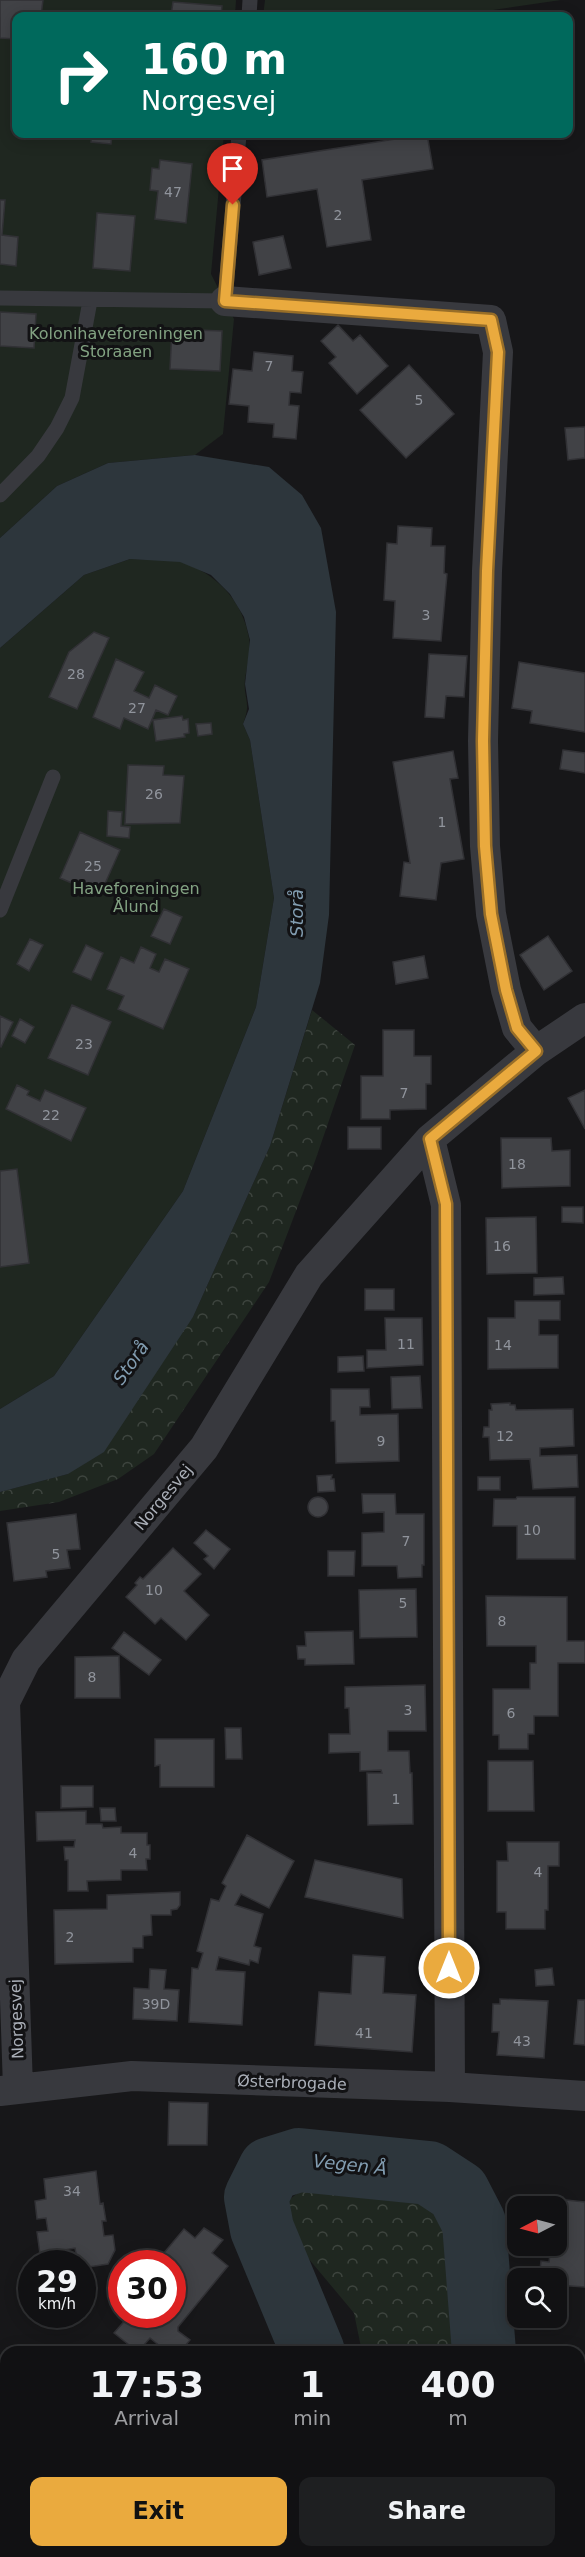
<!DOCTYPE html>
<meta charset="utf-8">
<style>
:root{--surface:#111113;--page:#1e1f21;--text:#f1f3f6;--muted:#9c9da0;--line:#303133;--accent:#eaaa3e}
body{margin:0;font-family:"DejaVu Sans",sans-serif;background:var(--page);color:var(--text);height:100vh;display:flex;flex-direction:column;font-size:22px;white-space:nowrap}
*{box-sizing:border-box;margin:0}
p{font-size:20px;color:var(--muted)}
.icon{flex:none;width:33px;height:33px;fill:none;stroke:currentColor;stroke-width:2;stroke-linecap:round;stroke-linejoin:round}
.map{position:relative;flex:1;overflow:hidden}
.panel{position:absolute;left:0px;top:2346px;width:585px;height:212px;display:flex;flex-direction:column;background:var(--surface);border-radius:18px 18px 0 0;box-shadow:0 3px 15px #0003,0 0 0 2px var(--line)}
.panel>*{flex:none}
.guide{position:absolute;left:12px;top:12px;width:561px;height:126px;border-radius:12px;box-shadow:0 3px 15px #0003,0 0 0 2px var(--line);background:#00695c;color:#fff;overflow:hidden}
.needle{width:39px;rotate:264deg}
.controls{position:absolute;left:507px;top:2196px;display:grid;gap:12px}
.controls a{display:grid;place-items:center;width:60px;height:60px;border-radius:12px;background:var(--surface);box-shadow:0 3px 15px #0003,0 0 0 2px var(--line);font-size:30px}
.speed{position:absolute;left:18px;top:2250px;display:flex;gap:12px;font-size:30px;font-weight:700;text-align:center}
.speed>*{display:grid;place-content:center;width:78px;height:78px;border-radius:50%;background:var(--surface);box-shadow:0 3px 15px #0003,0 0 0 2px var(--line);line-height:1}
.speed small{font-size:15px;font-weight:400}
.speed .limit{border:9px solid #d22;background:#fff;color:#111}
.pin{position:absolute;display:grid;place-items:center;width:51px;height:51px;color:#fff;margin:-62px -26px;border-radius:50% 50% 50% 0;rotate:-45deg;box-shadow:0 0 6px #0007}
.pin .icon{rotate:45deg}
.me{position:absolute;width:66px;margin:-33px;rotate:0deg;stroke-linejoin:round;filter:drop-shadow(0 0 4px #0008)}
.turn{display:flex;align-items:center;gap:21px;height:126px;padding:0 30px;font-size:27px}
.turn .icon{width:78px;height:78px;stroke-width:2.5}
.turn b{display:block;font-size:42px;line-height:51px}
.eta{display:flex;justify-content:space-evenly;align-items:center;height:102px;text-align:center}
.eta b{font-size:36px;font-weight:600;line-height:42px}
.action{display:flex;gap:12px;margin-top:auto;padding:12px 30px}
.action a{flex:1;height:69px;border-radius:12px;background:var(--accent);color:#111;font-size:24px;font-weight:600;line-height:69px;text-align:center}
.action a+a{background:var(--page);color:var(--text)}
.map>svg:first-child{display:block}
</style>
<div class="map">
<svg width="585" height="2557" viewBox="0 0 585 2557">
<defs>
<pattern id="forest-crowns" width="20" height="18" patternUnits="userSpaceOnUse" patternTransform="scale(1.5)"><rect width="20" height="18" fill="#1f2720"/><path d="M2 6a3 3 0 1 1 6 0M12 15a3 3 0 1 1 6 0" fill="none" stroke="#3d443e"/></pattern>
</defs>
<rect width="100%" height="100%" fill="#171719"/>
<path fill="#1f2720" d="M0 0H236L235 16H16V134H224L211 274 234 319 223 434 195 455 108 463 57 486 0 538Z
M265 0H561L453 16H263Z
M130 559C146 560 166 558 181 562 216 573 243 601 249 638 251 650 247 666 245 679 243 700 252 701 243 724L250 740 274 898 256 1007 183 1191 54 1376 0 1409V648L84 575Z"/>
<path fill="url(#forest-crowns)" d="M312 1010 355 1045 315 1161 269 1282 154 1454 118 1479 59 1502 0 1511V1492L68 1474 193 1317 270 1146Z
M306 2187 419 2191 454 2229 466 2352H362L354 2313 283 2228 286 2202Z
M0 2448H6V2552H484L483 2557H0Z"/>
<path fill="#2d363c" d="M195 455 269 467 302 495 321 528 336 612 329 915 320 983 270 1146 193 1317 104 1452 68 1474 0 1492V1409L54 1376 183 1191 256 1007 274 898 250 740 243 724 249 709 245 684 250 640 244 617 230 594 211 575 180 562 130 559 84 575 0 648V538L57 486 108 463Z"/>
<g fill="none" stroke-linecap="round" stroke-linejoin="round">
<path stroke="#2d363c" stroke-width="64" d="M313 2352 262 2229 256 2197 270 2169 299 2160 429 2173 458 2192 474 2223 484 2352
M0 2492 6 2486
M498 2552V2557"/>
</g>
<path fill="#414246" stroke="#313135" stroke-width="1.5" d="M0 0H43L41 16H16V39L0 38Z
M173 2 222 6 221 16H171Z
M92 134H112L111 144 91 142Z
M180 134H208V139L180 136Z
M427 134 433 169 362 180 371 240 327 247 317 189 267 197 262 160Z
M160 160 192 164 186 223 155 219 158 191 150 190 152 168 159 169Z
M0 200H5L2 235 18 237 16 266 0 264Z
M97 213 135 216 130 271 93 268Z
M283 236 291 268 259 275 253 242Z
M0 312 36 314 34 348 0 346Z
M338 325 353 341 360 335 388 366 357 394 329 363 336 357 321 341Z
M172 329 222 331 220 371 170 369Z
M254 352 293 356 292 371 303 372 301 393 290 392 289 405 299 406 296 439 273 437 274 424 248 422 249 406 229 404 233 369 252 371Z
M409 365 454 414 406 458 360 410Z
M585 427V458L568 460 565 428Z
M398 526 432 528 431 546H445L444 573 447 574 441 641 393 638 395 601 384 600 387 543 397 544Z
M94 632 109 638 77 709 49 697 69 652Z
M429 654 467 656 464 697 446 696 444 718 425 717Z
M116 659 144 672 134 691 149 698 155 685 177 696 168 715 156 710 148 729 124 718 120 729 93 717Z
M519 662 585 673V732L530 723 532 711 512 708Z
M182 716 183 720 188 719 189 733 184 734 185 737 156 741 153 720Z
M211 723 212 734 198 736 196 724Z
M563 750 585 753V773L560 769Z
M453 751 458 778 450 779 464 859 441 863 436 900 400 896 404 862 410 863 393 762Z
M128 765 164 766 163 775 184 776 180 823 125 824Z
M108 811 122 812 121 826 130 827 129 838 107 836Z
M80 832 120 850 100 895 60 878Z
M164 909 182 917 170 944 151 936Z
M548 936 572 971 544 990 520 955Z
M30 939 43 945 29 971 17 964Z
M86 945 103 953 91 980 73 972Z
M141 947 156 954 150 968 159 972 165 959 189 969 163 1029 118 1009 124 996 107 989 121 957 134 963Z
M424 956 428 978 396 984 393 962Z
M72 1005 111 1022 88 1075 48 1058Z
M0 1016 13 1022 1 1047 0 1046Z
M20 1019 34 1027 25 1043 12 1036Z
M383 1030H414V1056H431V1084H426V1109L390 1110V1119H361V1076H383Z
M17 1085 29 1091 27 1095 40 1101 45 1090 86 1108 71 1141 6 1109Z
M585 1090V1129L568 1098Z
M348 1127H381V1149H348Z
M501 1138H551L552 1151 570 1150V1186L502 1188Z
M17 1169 29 1263 0 1267V1171Z
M562 1207H583V1223L562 1222Z
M536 1217 537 1273 487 1274 486 1218Z
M563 1277 564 1294 534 1295V1278Z
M365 1289H394V1310H365Z
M515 1301H560V1320H539V1335H558V1368L488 1369V1318H515Z
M385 1318H422L423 1365 367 1368V1350H386Z
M363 1356 364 1371 338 1372V1357Z
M420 1376 422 1408 392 1409 391 1377Z
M331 1389H369L370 1407H360V1415L398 1414 399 1461 336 1463 335 1421H331Z
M510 1403V1405H515L516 1410 573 1409 574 1446 540 1448V1456L577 1455 578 1487 533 1489 530 1459 490 1460 489 1437H483L484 1427H489V1410H492L491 1404Z
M332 1475 331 1479H334L335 1491 318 1492 317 1476Z
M478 1477H500V1490H478Z
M362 1494H395L396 1514H424V1565H422V1577L398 1578 397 1566H362V1533L384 1532V1512L363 1513Z
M517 1497H575V1559H517V1526H493L494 1499H516Z
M308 1507a10 10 0 1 1 20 0a10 10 0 1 1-20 0Z
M76 1514 80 1549 67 1550 70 1568 46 1571 47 1577 14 1581 7 1523Z
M206 1530 230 1549 214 1569 204 1559 208 1556 194 1543Z
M173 1548 201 1574 184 1591 209 1615 186 1640 161 1618 155 1624 126 1597 137 1585 135 1583 140 1577 143 1579Z
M328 1551H355L354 1576H328Z
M416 1589 417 1637 360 1638 359 1590Z
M486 1596 567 1597V1641H585V1663H558V1716H534V1734H528V1749H499V1735H493V1689H530V1663H536V1646H487Z
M353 1631 354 1664 305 1665V1659H298L297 1646H306L305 1632Z
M124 1632 161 1660 149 1675 112 1648Z
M119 1656 120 1698H75V1657Z
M425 1685 426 1731H388V1751H409L410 1773H412L413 1824 368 1825 367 1773H382L381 1770 360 1771V1752L329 1753V1734H350L349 1708H345V1687Z
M225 1728H241L242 1759H226Z
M155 1739H214V1787H160V1765L155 1766Z
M488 1761H533L534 1811H488Z
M61 1786H93V1807L61 1808Z
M100 1808H115L116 1821H101Z
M86 1811V1824H102L103 1828 121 1827V1833H147V1845H150V1859H146L147 1870H121V1880L87 1881 88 1891H68V1860H65L64 1847H74L75 1840 37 1841 36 1812Z
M247 1835 294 1861 269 1908 241 1894 235 1905 263 1914 254 1946 261 1948 258 1963 250 1960 249 1965 219 1957 216 1970 245 1972 242 2025 189 2022 192 1968 198 1969 203 1953 197 1951 211 1899 219 1901 226 1886 222 1883Z
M507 1842H559V1866H548V1910H545V1929H506V1912H497V1861H508Z
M315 1860 402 1879 403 1918 305 1897Z
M180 1892V1905L177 1909 171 1910V1915H151L152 1935 143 1936V1948H133V1962L55 1964 54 1910 107 1909V1895Z
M353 1955 385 1957 383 1993 416 1995 412 2052 315 2045 319 1992 351 1994Z
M552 1968 554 1985 536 1986 535 1970Z
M150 1969 166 1970 164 1989 179 1990 177 2021 133 2019 134 1988 149 1989Z
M500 1999 548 2001 544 2058 497 2055 499 2032H492L493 2004H500Z
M578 2000H585V2045L574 2044Z
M169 2102 208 2103 207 2145H168Z
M96 2171 100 2204 103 2203 106 2221H102L104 2236 113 2235 115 2250 108 2264 82 2268V2264H78L75 2248 40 2254 37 2232 48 2231 46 2218 37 2219 35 2201 46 2199 44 2179Z
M566 2200 585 2202V2287L556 2285V2278H539L541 2261 549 2262 551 2246H556V2224L564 2225Z
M204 2228 223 2240 212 2253 228 2266 178 2327V2331L190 2340 180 2352H167L150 2338 138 2352 114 2333 128 2317 124 2314H172V2264H140L146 2251 158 2260 184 2229 195 2238Z"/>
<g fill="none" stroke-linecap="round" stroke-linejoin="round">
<path stroke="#3e4045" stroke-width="4" stroke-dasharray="3 4.5" stroke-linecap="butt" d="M253 2552 256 2557
M15 2557 18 2552"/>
<path stroke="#38393e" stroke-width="15" d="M249 16 250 0
M0 298 225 301 239 134
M0 495 38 456 57 428 72 398 90 301
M0 910 53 777"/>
<path stroke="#38393e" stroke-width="30" d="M225 301 491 320 498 352 487 571 483 741 485 846 491 914 506 990 517 1028 536 1051
M430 1139 446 1205 450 2087
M18 2088 5 1702 26 1660 204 1448 309 1275 430 1139 536 1051 585 1018
M0 2091 132 2076 450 2087 585 2096"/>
</g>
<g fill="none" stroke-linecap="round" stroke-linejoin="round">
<defs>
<path id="route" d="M233 205 225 301 491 320 498 352 487 571 483 741 485 846 491 914 506 990 517 1028 536 1051 430 1139 446 1204 449 1968"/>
</defs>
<use href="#route" stroke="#986e28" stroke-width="15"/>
<use href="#route" stroke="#eaaa3e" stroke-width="10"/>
</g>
<g text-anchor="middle" stroke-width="6" stroke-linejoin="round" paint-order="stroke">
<g font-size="14" fill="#90949c">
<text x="173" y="197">47</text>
<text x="338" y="220">2</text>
<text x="269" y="371">7</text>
<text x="419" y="405">5</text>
<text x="426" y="620">3</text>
<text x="76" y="679">28</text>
<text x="137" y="713">27</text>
<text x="154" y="799">26</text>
<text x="442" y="827">1</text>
<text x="93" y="871">25</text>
<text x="84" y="1049">23</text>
<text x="404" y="1098">7</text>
<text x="51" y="1120">22</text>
<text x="517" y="1169">18</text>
<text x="502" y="1251">16</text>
<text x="406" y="1349">11</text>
<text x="503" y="1350">14</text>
<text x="505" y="1441">12</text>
<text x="381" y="1446">9</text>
<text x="532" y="1535">10</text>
<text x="406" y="1546">7</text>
<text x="56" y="1559">5</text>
<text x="154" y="1595">10</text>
<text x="403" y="1608">5</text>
<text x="502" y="1626">8</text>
<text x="92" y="1682">8</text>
<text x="408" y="1715">3</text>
<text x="511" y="1718">6</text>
<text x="396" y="1804">1</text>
<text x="133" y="1858">4</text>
<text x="538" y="1877">4</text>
<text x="70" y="1942">2</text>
<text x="156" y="2009">39D</text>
<text x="364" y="2038">41</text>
<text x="522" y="2046">43</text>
<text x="72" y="2196">34</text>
</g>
<g font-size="16" fill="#82a282" stroke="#121214">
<text x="116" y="339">Kolonihaveforeningen<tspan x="116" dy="18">Storaaen</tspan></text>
<text x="136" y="894">Haveforeningen<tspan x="136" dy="18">Ålund</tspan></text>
</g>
<g font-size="16" fill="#aaafb8" stroke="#121214">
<text transform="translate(163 1497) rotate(-50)" y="6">Norgesvej</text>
<text transform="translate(16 2019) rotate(-92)" y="6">Norgesvej</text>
<text transform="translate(292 2082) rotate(2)" y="6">Østerbrogade</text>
</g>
<g font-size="18" font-style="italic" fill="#829db1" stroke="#121214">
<text transform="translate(297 913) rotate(-90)" y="6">Storå</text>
<text transform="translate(131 1363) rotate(-55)" y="6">Storå</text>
<text transform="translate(350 2165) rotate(6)" y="6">Vegen Å</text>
</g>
</g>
</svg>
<div class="controls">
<a><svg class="needle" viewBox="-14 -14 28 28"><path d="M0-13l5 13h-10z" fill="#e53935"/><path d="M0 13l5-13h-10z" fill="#9c9da0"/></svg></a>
<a><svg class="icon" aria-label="search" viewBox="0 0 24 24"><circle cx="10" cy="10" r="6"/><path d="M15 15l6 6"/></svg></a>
</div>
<div class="speed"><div>29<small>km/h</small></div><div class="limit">30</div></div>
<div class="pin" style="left:233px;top:205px;background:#d93025"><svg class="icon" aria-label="arrive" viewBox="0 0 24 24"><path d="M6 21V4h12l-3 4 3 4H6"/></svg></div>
<svg class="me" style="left:449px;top:1968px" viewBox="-20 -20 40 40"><circle r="17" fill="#eaaa3e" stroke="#fff" stroke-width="3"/><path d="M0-11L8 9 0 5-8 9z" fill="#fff"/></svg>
<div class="guide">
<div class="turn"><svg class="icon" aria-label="right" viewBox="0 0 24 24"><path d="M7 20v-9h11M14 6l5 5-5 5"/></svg><div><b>160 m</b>Norgesvej</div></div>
</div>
<section class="panel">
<div class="eta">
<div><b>17:53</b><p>Arrival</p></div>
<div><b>1</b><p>min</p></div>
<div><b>400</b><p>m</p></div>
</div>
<div class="action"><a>Exit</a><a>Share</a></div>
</section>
</div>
